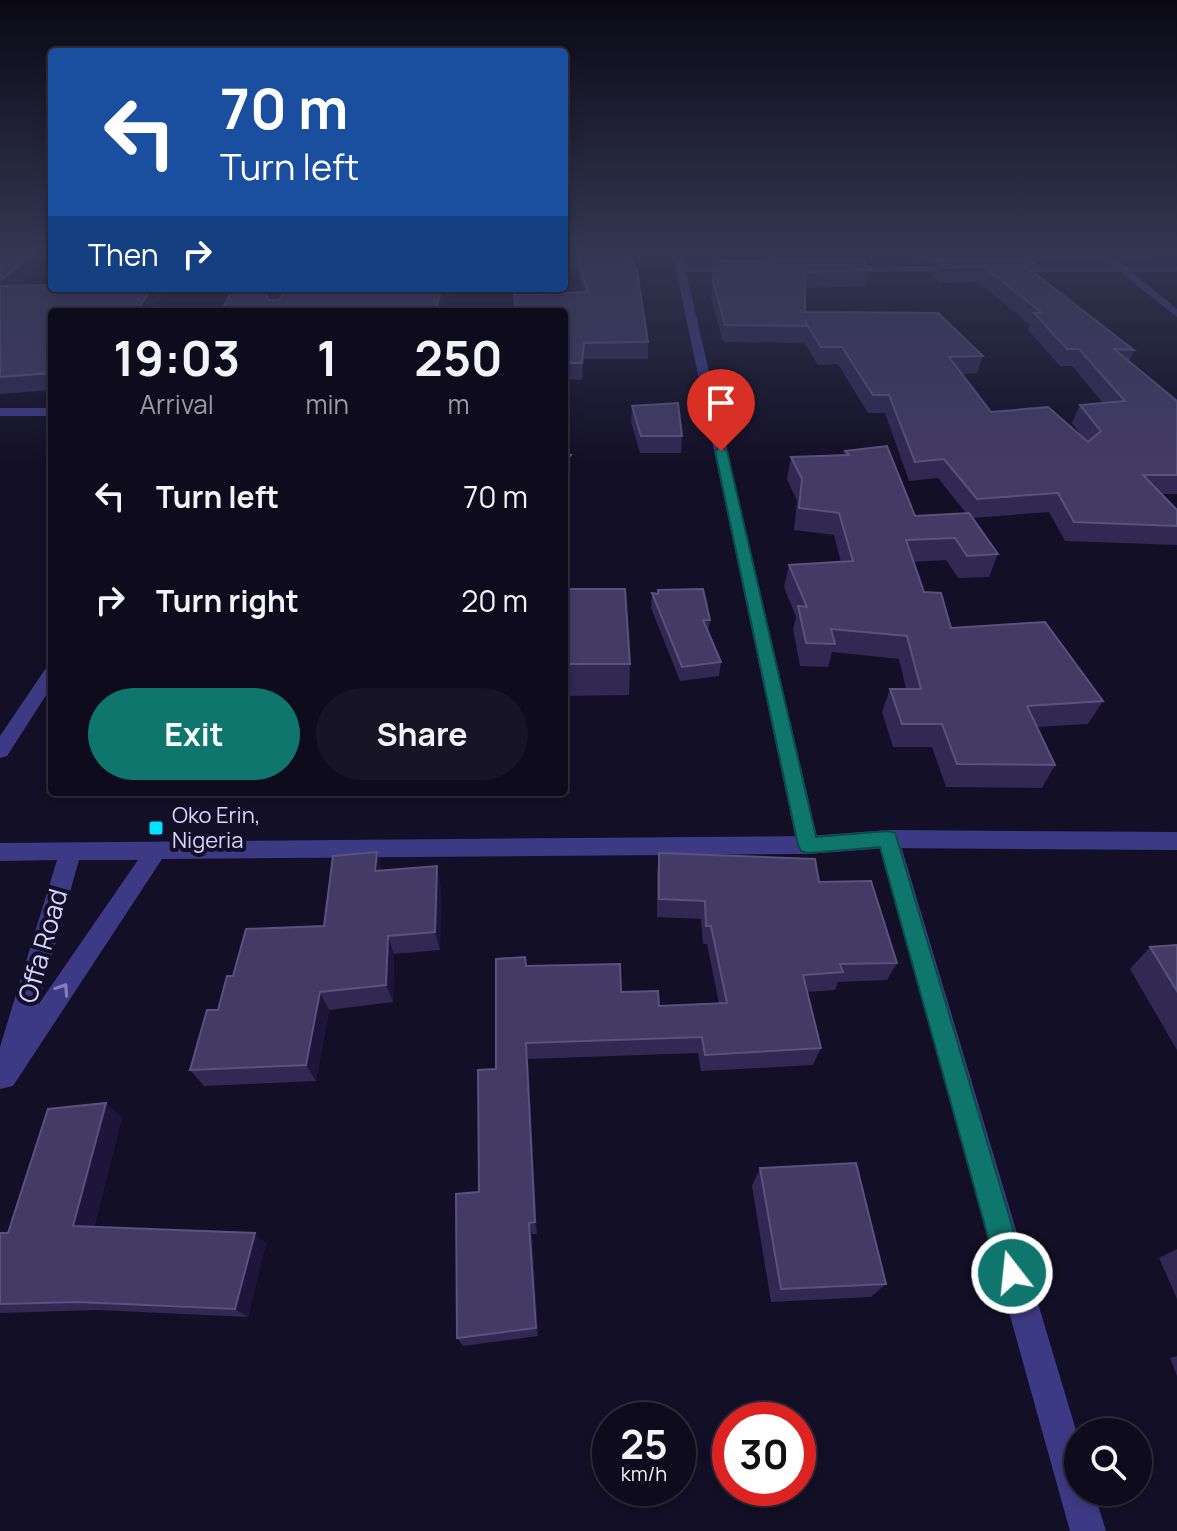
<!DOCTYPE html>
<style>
:root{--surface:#0e0b1c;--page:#171425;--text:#f1f3f6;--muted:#9b9ba3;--line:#2e2b3b;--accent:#0f766e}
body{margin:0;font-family:Manrope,sans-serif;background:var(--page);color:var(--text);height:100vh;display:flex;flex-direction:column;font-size:30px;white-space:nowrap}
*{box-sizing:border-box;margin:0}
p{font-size:26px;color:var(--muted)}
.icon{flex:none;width:44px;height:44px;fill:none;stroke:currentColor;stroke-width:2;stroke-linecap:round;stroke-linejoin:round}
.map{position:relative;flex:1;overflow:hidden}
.sheet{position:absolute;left:48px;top:308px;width:520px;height:488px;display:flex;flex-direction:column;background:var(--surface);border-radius:8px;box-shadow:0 4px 12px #0003,0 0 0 2px var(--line)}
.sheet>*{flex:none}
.guide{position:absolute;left:48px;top:48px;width:520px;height:244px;border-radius:8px;box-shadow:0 4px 12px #0003,0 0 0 2px var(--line);background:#1a4fa0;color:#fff;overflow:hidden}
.controls{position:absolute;left:1064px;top:1418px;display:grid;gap:16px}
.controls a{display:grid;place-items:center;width:88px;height:88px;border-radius:50%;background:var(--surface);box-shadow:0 4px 12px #0003,0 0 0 2px var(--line);font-size:40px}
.speed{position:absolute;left:592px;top:1402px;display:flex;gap:16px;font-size:40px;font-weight:700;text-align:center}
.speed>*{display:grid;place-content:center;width:104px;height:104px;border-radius:50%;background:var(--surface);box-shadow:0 4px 12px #0003,0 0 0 2px var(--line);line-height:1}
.speed small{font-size:20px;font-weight:400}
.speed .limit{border:12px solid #d22;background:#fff;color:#111}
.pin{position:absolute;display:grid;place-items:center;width:68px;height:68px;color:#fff;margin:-82px -34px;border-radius:50% 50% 50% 0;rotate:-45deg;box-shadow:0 0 8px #0007}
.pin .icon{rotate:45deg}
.me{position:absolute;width:88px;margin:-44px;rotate:344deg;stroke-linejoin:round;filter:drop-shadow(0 0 6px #0008)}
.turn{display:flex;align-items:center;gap:28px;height:168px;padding:0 40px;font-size:36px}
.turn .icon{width:104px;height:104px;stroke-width:2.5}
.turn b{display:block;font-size:56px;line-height:68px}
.then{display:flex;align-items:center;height:76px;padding:0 40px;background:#0003;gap:16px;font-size:30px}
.eta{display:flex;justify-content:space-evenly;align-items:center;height:136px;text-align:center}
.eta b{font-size:48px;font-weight:700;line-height:56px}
.button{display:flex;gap:16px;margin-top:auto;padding:16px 40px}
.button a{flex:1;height:92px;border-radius:48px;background:var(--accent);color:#fff;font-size:32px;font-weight:700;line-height:92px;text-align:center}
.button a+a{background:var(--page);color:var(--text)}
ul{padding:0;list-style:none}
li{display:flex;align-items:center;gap:24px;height:104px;padding:0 40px}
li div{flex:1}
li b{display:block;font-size:30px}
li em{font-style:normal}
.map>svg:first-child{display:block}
</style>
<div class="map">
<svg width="1177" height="1531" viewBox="0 0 1177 1531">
<rect width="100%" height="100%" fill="#130f26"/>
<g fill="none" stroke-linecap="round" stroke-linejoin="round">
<path fill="#3d3a85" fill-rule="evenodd" d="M26 251H36L0 279V271Z
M672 251H682L685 266H741L746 269 741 272H686L819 845 816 851 808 854 800 851 797 845Z
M1097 251H1107L1125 266H1177V272H1132L1177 309V317L1120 272H1009L1004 269 1009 266H1114Z
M957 266 960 271 845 272 840 269 845 266Z
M888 830 896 833 899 839 1078 1437V1492H1094L1106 1531H1070L877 839 880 833Z"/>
<path fill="#3d3a85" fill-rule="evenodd" d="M0 408H52V416H0Z
M52 666V686L7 756 0 758V736L46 668Z
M888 830 1177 832V850L888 848 808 854 162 859 13 1086 0 1089V1047L57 860 0 861V843L808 836ZM79 860H138L38 1005Z"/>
</g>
<path fill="#312854" d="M572 251H628L648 342V359H584L582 380 564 379V312H515L514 295 584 292 572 257Z
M757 251H855L854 260 870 270 866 286 805 288V312L983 356 977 373 962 374 991 412 1083 437 1072 423 1080 405 1103 403 1072 366H1060L1028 330 1030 325 978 282 940 283 931 275 934 263H919L906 251H1108L1104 261 1032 262 1035 264 1032 271 1134 350 1129 362 1177 401V494H1161L1177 510V545L1065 541 1049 512 972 518 998 554 989 577 958 578 946 560 913 562 924 592 951 628 1103 701 1088 724 1037 727 1055 765 1042 788 946 787 932 747H893L882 712 890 689H906L899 659 832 652 828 667 800 666 793 629 796 617 784 587 789 565 841 562 834 535 794 530 797 501 787 479 791 457 844 455 845 451 915 516 966 513 938 478 909 481 885 413H868L838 364 818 365 803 341V343L723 342 711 297 715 260 763 262Z
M1112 251H1156L1152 260H1123Z
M34 254 40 268 19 286 52 288H284L277 300H279L287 288H453L450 295H446L441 312H221L232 289 164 292 52 312V390L0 394V258L1 261Z
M632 406 682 436 681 453H640L631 422Z
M564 589 630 664 629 695 564 696Z
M658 590 710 620 708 633 721 662 719 676 680 681 651 608 652 593 657 594Z
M659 853 819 882 897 963 887 980 838 982 835 990 807 992 821 1048 813 1065 701 1071 698 1053 528 1059 537 1234H532L538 1336 463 1346 457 1338 496 1069 526 966 621 992 659 1006 719 1003 707 944H703L701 919 657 917V873Z
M382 870 441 886 440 950 394 954 393 1002 329 1010 316 1081 204 1086 190 1070 233 976 324 926Z
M1177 945V1050L1130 969 1150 947Z
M122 1117 94 1227 266 1243 248 1317 97 1310 0 1313V1233H8Z
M760 1168 886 1284 871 1297 771 1302 752 1186Z
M1177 1249V1299L1159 1258Z
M1177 1356V1376L1170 1358Z"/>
<path fill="#1d163a" d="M34 254 40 268 2 301 0 297V281Z
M152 288H163L164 292 152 312H136Z
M271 288H284L270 310 266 295Z
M442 288H445L446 295 441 312H435Z
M584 343V359L582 380V363Z
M571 455V470L564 476V461Z
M377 852 383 872 375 871Z
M437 866 441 886 440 950 435 932Z
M388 936 394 954 393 1002 386 985Z
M320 992 329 1010 316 1081 306 1065Z
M526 1043 528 1059 537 1234 535 1222Z
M106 1103 122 1117 91 1237 73 1226Z
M529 1223 532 1234 538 1336 536 1328Z
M255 1233 266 1243 248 1317 235 1309Z"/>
<path fill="#433a66" stroke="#5a527e" stroke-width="2" d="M575 251H628L637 271 648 342 584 343 582 363H564V312H516L514 295 588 292Z
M14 252 34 254 0 281V262Z
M715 260 773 262 771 260H863L870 270 805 272V312L938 313 983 356 949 357 991 412 1048 407 1088 442 1101 431 1080 405 1125 401 1079 349H1067L1034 313H1042L983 266 944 268 935 260H1028L1035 264 1024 265 1134 350 1114 349 1177 401V475H1143L1177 510V526L1074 522 1058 493 977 499 944 459 915 462 889 395H873L842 347H821L806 323V326L725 325 713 281Z
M52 285V288H152L136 312H52V373L0 377V286Z
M233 288H271L266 295 269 300H279L287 288H442L435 312H221Z
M678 403 682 436H641L632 406Z
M887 446 915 516 969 513 998 554 967 556 955 538 906 540 924 592 941 593 951 628 1045 622 1103 701 1027 706 1055 765 957 764 942 724H902L890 689H921L907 636 831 629 835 644 806 643 798 606 807 607 789 565 853 561 839 513 799 508 802 479 791 457 849 455 845 451Z
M564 452 571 455 564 461Z
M564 589H625L630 664H564Z
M703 589 710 620H703L721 662 682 667 652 593 658 594V590Z
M377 852 375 871 437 866 435 932 388 936 386 985 320 992 306 1065 190 1070 207 1010H218L227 976H233L246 929 324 926 333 856Z
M659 853 815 859 819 882 871 881 897 963 840 964 843 972 803 975 821 1048 705 1055 702 1037 526 1043 535 1222 529 1223 536 1328 457 1338 456 1194 479 1192 478 1070 496 1069V959L525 957 526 966 620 964 621 992 658 991 659 1006 727 1003 711 926H706L705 901 659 899Z
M1177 945V991L1150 947Z
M106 1103 73 1226 255 1233 235 1309 78 1302 0 1304V1233H8L48 1109Z
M856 1163 886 1284 781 1289 760 1168Z"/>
<defs><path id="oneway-chevron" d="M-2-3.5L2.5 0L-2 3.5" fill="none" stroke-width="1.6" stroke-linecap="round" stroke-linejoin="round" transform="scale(2)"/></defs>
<use stroke="#837fbc" href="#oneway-chevron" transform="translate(63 989) rotate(-56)"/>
<linearGradient id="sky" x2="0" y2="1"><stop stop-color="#0a0815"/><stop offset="0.54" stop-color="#333752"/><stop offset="1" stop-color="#333752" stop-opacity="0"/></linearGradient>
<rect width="1177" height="465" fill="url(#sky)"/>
<path fill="#0f766e" stroke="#0a4d48" stroke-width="2" d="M721 447 727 451 816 837 888 831 895 833 897 839 1026 1273 1022 1283 1012 1287 1002 1283 998 1273 880 847 808 853 801 851 798 845 715 451Z"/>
<rect fill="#00e5ff" stroke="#130f26" stroke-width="3" x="148" y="820" width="16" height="16" rx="4"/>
<g text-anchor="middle" stroke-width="8" stroke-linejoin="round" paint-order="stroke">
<g font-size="22" fill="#d9d4ff" stroke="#130f26" text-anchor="start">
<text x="172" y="823">Oko Erin,<tspan x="172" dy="25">Nigeria</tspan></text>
</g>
<g font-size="26" fill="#d9d4ff" stroke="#130f26">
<text transform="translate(43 946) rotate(-74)" y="9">Offa Road</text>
</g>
</g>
</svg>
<div class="controls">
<a><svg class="icon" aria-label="search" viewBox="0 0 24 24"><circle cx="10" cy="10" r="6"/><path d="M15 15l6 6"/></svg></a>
</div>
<div class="speed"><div>25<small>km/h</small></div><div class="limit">30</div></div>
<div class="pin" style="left:721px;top:451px;background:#d93025"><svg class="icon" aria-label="arrive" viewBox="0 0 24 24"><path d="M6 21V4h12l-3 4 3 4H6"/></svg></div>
<svg class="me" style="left:1012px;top:1273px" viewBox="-20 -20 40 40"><circle r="17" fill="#0f766e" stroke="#fff" stroke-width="3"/><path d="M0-11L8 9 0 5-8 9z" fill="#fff"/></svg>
<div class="guide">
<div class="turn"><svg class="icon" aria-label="left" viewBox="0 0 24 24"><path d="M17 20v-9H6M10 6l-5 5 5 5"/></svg><div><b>70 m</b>Turn left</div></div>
<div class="then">Then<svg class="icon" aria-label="right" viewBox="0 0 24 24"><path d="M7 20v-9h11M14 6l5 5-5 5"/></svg></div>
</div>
<section class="sheet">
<div class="eta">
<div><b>19:03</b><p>Arrival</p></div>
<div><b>1</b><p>min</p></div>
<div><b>250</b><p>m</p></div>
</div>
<ul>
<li><svg class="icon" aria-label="left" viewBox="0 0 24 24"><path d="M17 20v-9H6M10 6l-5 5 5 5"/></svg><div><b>Turn left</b></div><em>70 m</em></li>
<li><svg class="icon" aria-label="right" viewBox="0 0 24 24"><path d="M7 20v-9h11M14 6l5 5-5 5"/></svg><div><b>Turn right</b></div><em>20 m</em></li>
</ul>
<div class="button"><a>Exit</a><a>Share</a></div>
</section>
</div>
